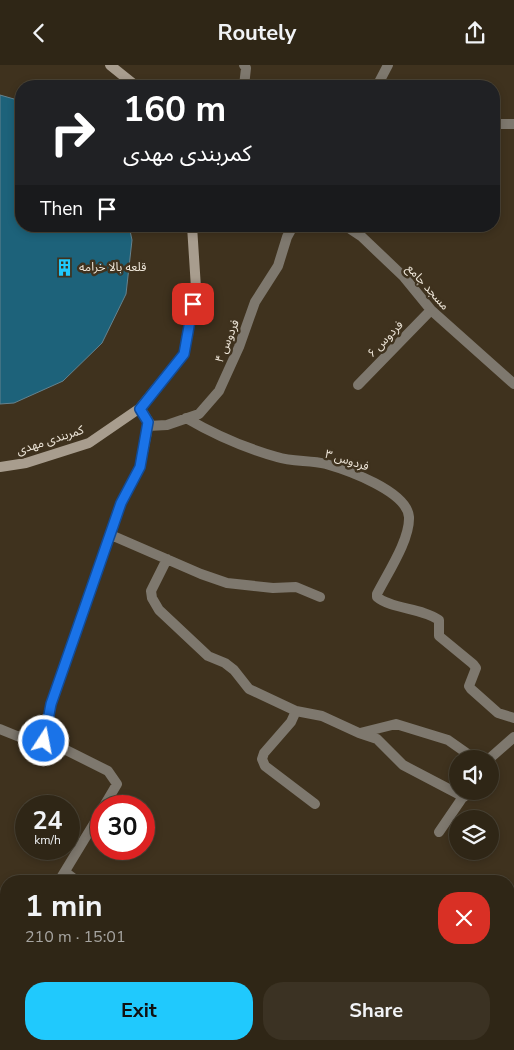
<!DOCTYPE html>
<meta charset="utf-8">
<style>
:root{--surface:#2f2616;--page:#3b3223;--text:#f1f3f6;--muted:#a7a5a1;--line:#4a4335;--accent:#20c9fd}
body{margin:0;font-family:"Nunito Sans","Noto Sans Arabic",sans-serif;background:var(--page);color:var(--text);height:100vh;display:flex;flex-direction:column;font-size:19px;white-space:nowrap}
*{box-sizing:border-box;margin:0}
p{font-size:16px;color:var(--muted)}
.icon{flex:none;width:28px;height:28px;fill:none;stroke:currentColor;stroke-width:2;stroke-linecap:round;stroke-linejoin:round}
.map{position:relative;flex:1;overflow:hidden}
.sheet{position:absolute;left:0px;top:810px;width:515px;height:175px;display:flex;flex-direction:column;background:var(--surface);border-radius:20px 20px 0 0;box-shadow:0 2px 8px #0003,0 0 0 1px var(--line)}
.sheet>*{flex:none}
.hud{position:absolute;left:15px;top:15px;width:485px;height:152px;border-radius:20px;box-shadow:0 2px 8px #0003,0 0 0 1px var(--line);background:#202124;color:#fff;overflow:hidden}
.buttons{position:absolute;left:449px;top:685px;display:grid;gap:10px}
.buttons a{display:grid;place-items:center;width:50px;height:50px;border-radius:50%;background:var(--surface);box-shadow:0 2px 8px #0003,0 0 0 1px var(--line);font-size:25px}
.speed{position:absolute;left:15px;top:730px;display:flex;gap:10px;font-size:25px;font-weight:700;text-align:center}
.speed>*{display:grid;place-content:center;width:65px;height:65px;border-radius:50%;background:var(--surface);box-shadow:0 2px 8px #0003,0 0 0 1px var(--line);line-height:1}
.speed small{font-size:12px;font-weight:400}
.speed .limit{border:8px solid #d22;background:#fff;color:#111}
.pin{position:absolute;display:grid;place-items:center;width:42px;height:42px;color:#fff;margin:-21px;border-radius:10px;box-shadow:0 2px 8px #0006}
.me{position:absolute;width:55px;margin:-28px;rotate:11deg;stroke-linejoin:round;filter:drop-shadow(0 0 4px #0008)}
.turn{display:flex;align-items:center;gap:18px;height:105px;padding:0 25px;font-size:22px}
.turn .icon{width:65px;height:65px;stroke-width:2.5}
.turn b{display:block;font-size:35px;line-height:42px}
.then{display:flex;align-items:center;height:48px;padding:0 25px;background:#0003;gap:10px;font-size:19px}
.round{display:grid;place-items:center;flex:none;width:52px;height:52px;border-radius:20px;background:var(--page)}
.headline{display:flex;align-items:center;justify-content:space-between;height:85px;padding:0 25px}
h1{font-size:30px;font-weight:700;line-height:38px}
.action{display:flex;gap:10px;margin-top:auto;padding:10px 25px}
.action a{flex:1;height:58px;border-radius:20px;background:var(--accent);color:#111;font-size:20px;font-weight:700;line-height:58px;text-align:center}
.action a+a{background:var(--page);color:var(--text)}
header{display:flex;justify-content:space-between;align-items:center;height:65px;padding:0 25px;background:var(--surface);font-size:22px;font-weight:700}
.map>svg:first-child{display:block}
</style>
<header><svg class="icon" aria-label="back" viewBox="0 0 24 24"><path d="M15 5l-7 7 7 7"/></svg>Routely<svg class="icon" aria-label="share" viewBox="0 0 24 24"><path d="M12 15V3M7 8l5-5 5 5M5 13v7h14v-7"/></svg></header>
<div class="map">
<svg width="514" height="985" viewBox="0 0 514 985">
<rect width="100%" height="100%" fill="#3f321e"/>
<path fill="#1d627a" stroke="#65828e" d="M0 30 21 36V161H129L132 175 126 229 102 278 63 316 14 338 0 339Z"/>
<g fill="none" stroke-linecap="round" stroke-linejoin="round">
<path stroke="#7e786e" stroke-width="10" d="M244 0 246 3 244 21
M377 21 388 0
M494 59H514
M346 161 361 171 404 212 431 245 514 319
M358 320 431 245
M186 353C215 370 245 383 277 392 292 397 310 395 326 399 347 405 407 426 409 452 410 475 387 509 377 529V532C391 544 422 543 439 555V571L473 599 476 603 469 621 471 624 498 648 514 653
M148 361 167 360 199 349 219 326 239 282 255 237 278 201 287 172 293 161
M111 470 201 509 227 518 273 523 296 522 320 532
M167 494 151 526 152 533 159 545 208 591 225 598 234 605 249 624 296 646 322 651 359 668 377 674 403 700 464 732
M296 646 291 657 264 688 262 694 265 701 315 739
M0 664 17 671 50 677 108 706 117 719 104 741
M360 668 396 659 448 675 475 694
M44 676 51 639 121 438 140 402 149 357 140 343
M489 694 514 672
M439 767 467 726
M65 807 77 816
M59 816 101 747
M509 863 514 867
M0 913 6 903
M283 979 290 985
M264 985 269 979"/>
<path stroke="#a89d8e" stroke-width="10" d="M110 0 136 21
M0 402 26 398 89 378 140 343 184 289 196 223 192 161
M0 950 6 955
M37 979 45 985"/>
<path stroke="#c8baa6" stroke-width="12" d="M509 958 514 951
M490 985 495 979"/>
</g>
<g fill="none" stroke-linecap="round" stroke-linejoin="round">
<defs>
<path id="route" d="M44 676 51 639 73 576 121 438 140 402 148 357 140 344 184 289 193 239"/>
</defs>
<use href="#route" stroke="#114b97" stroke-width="12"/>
<use href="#route" stroke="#1a73e8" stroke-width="9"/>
</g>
<defs>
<symbol id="building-bare" viewBox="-9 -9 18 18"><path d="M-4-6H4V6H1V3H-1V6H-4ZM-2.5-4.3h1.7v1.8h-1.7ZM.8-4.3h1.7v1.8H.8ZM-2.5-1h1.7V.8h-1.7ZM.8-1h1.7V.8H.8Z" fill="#20c9fd" stroke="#3f321e" stroke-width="2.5" paint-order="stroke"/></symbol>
</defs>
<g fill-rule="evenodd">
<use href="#building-bare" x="52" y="190" width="25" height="25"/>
</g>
<g text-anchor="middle" stroke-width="5" stroke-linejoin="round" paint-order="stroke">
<g font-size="12" fill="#f0e8db" stroke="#3f321e" text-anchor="start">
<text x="79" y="206">قلعه بالا خرامه</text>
</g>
<g font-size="12" fill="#f0e8db" stroke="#3f321e">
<text transform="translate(428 222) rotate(48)" y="4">مسجد جامع</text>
<text transform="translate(385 274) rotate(-46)" y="4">فردوس ۶</text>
<text transform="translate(227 276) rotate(-68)" y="4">فردوس ۴</text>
<text transform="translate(50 375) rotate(-18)" y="4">کمربندی مهدی</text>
<text transform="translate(347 395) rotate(17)" y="4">فردوس ۳</text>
</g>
</g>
</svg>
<div class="buttons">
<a><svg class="icon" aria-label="sound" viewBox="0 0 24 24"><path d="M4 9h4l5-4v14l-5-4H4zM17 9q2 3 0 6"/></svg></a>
<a><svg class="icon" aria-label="layers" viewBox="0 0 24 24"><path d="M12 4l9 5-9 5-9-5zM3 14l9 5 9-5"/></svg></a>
</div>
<div class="speed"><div>24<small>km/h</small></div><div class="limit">30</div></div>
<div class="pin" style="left:193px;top:239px;background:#d93025"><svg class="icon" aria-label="arrive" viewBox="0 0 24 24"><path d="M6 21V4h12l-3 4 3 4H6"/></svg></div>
<svg class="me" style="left:44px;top:676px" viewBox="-20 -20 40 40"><circle r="17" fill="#1a73e8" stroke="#fff" stroke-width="3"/><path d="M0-11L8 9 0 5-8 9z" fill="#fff"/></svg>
<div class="hud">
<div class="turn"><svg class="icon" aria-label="right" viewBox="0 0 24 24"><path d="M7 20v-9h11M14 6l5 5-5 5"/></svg><div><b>160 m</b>کمربندی مهدی</div></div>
<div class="then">Then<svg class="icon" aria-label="arrive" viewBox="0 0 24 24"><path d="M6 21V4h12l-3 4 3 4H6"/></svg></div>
</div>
<section class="sheet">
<div class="headline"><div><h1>1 min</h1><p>210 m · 15:01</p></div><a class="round" style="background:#d93025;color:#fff"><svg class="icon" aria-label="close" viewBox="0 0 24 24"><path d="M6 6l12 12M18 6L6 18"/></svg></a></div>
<div class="action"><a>Exit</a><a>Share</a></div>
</section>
</div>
